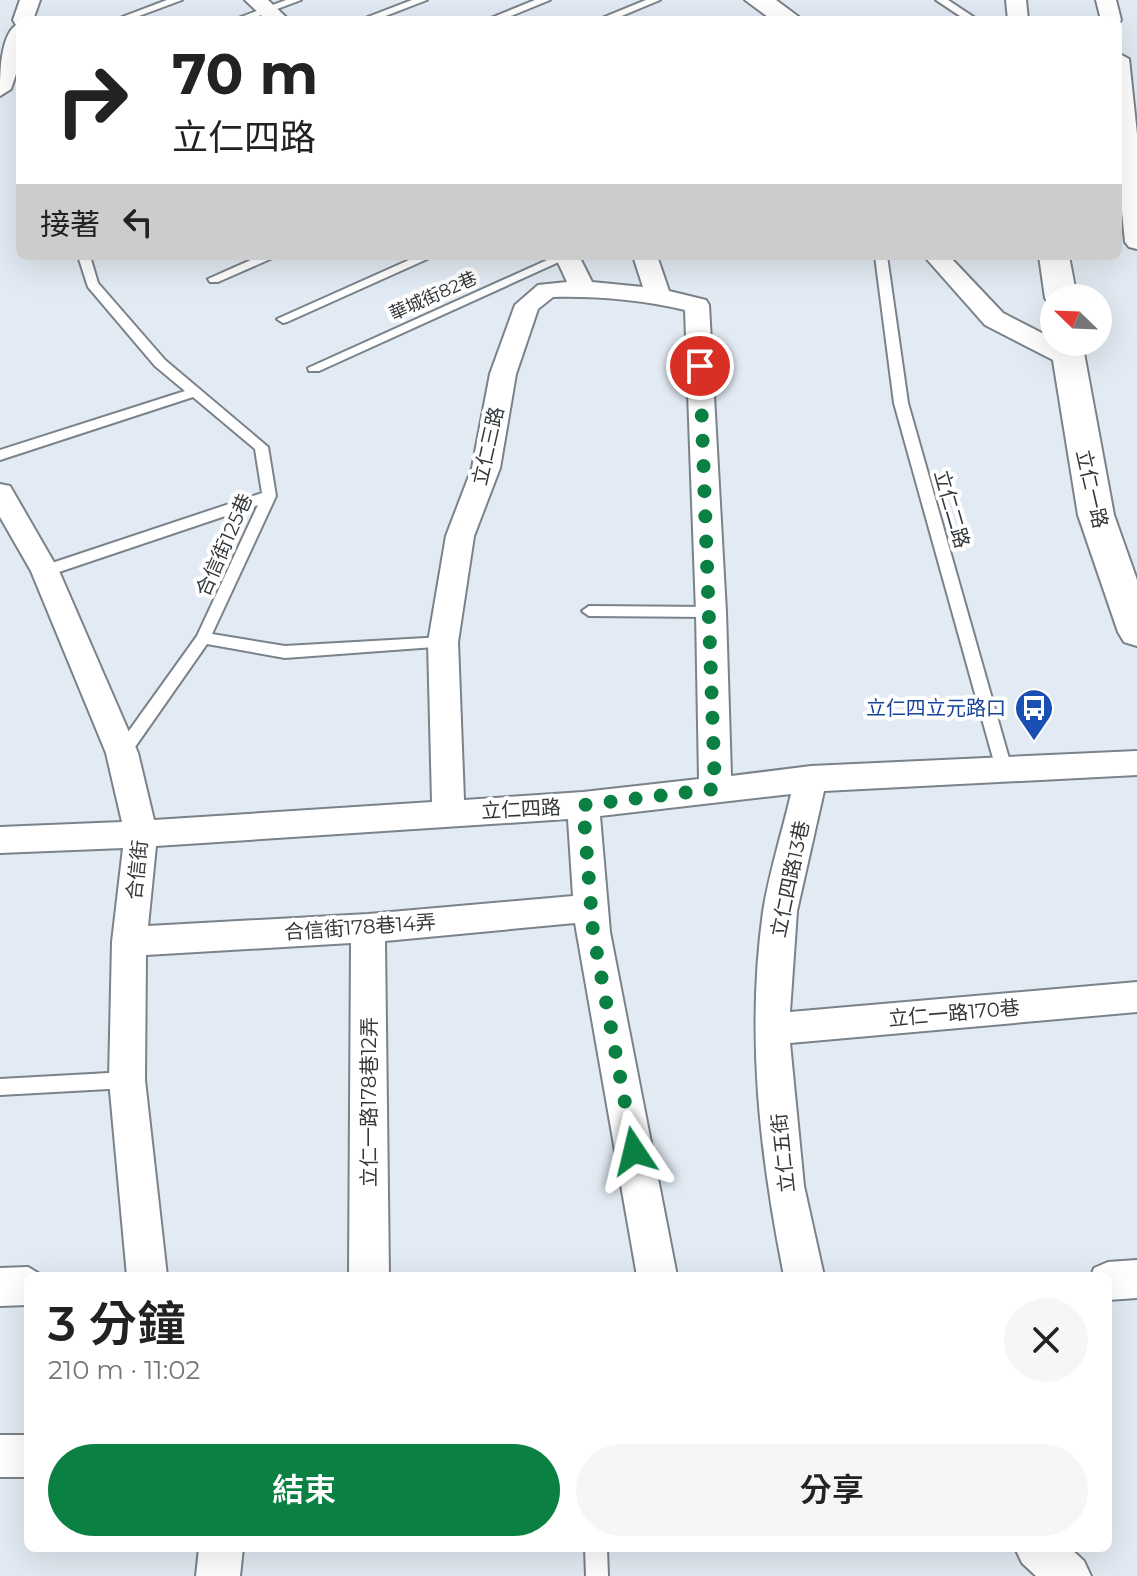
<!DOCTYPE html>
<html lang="zh-TW">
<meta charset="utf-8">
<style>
:root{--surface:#fff;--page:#f6f6f6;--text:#222;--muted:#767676;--accent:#0b8043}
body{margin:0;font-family:Montserrat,"Noto Sans TC",sans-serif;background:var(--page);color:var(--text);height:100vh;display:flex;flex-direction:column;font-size:30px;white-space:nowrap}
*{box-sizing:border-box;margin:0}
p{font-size:26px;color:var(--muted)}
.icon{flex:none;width:44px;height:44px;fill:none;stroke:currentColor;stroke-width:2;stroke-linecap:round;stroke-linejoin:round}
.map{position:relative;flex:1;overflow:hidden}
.side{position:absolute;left:24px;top:1272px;width:1088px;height:280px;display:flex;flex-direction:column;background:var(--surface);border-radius:12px;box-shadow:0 8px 32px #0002}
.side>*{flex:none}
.hud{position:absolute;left:16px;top:16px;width:1106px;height:244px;border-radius:12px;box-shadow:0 8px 32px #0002;background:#fff;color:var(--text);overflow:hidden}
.needle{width:52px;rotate:293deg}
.fabs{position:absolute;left:1040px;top:284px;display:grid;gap:16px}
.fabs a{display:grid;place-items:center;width:72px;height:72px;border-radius:50%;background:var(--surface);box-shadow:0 8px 32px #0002;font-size:40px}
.pin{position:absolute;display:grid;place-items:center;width:68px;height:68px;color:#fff;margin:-34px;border:4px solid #fff;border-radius:50%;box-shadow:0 2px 8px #0007}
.me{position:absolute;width:88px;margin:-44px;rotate:350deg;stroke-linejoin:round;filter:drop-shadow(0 0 6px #0008)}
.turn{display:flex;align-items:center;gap:28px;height:168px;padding:0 24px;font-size:36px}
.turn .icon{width:104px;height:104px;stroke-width:2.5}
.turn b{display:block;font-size:56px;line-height:68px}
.then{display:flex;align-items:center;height:76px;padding:0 24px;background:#0003;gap:16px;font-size:30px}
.round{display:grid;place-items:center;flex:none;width:84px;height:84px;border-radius:42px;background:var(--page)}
.head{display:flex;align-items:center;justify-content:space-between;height:136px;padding:0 24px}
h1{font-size:48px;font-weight:600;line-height:60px}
.action{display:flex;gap:16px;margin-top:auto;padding:16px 24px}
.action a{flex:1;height:92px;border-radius:48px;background:var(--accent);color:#fff;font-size:32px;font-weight:600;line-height:92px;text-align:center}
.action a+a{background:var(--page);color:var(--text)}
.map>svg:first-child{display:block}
</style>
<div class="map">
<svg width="1137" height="1576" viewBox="0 0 1137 1576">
<rect width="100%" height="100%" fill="#e2eaf3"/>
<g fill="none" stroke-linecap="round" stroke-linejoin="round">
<defs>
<path id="service" d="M167 0H182L131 19 122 17Z
M286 0H301L248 20H233Z
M412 0H427L375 20H360Z
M535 0H550L501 20H486Z
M646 0H660L612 20H597Z
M936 0H948L978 20H966Z
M78 256H90L98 283 165 360 268 447 276 496 212 634 285 646 443 637 448 638 450 642 448 646 285 658 207 644 128 757H116L114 753 116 749 197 636 258 505 50 575H40L38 571 40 567 262 493 255 449 193 397 0 460V450L185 391 155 366 88 287Z
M260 256H277L218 282H210L208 279Z
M418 256H434L287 322 283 323 277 319Z
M556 256H572L319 371H309L308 368Z
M875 256H887L908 403 1012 769 1010 773H998L996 769 894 403Z
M589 606 711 607 718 612 711 617 589 616 582 611Z
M127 1072 133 1074 136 1080 133 1086 127 1088 0 1095V1079Z
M585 1548H607L608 1576H586Z"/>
<path id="minor" d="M20 0H40L33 20H20V62L11 89 0 96C0 74 0 37 16 25L13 20Z
M245 0H268L289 20H266Z
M1006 0H1026L1028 20H1008Z
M1096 0H1116L1121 20 1118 24V20H1101Z
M1118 53 1129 59 1137 134V249L1129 247 1125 242 1118 170Z
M555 256H579L592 282 643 287 633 256H657L669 291 706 300 709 305 726 612 731 776 811 766 1137 751V775L824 791 797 911 790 1012 1137 982V1012L790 1043 804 1186 824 1276H784C760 1156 746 1034 763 912 769 873 782 833 791 794L600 816 610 932 677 1276H637L575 923 385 941 389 1276H349L351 943 146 955 145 1080 167 1276H127L109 1080 112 942 123 848 0 853V827L122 822 106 753 31 571 0 517V484L10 486 59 571 138 753 154 820 432 802 428 642 446 536 472 468 490 374 515 305 538 285 567 282ZM553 297C597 296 642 300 685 310L696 612 699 779 583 792 464 800 458 642 474 536 500 468 516 374 538 309ZM568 819 573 896 368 914 148 926 156 846Z
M924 256H949L1003 313 1077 351 1081 357 1077 363H1059L985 325Z
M1137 1260V1298L1108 1300V1276H1091L1094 1268 1108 1262Z
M28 1267 43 1276H28V1305L0 1306V1268Z
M0 1435H28V1477H0Z
M199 1548H243L240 1576H196Z
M1015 1548H1070L1084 1561 1091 1576H1036L1022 1563Z"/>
<path id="tertiary" d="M745 0H776L803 20H772Z
M1039 256H1069L1077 298H1054V306L1050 305 1045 298Z
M1054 336V342H1082L1114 515 1137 580V646L1124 642 1118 632 1078 515 1050 342Z"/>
</defs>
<use href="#service" stroke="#7a828a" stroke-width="4"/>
<use href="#minor" stroke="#7a828a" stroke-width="4"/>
<use href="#tertiary" stroke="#7a828a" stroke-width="4"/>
<use href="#service" fill="#fff" fill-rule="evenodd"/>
<use href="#minor" fill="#fff" fill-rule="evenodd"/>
<use href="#tertiary" fill="#fff" fill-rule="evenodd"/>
</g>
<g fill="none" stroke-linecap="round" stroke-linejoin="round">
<path stroke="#0b8043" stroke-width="14" stroke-dasharray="0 25.2" d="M634 1151 593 932 583 805 715 789 700 366"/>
</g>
<defs>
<symbol id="bus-pin" viewBox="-11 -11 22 30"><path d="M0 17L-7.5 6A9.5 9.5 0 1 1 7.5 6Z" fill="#1a4fb4" stroke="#fff"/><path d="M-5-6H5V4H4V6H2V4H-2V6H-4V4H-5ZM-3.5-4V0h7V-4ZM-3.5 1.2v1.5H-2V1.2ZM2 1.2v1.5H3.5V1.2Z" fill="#fff"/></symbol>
</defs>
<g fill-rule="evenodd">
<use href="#bus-pin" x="1012" y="686" width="44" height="60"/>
</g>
<g text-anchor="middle" stroke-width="8" stroke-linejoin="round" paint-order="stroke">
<g font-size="18" fill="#34383b" stroke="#fff">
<text transform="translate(433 296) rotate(-24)" y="6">華城街82巷</text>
</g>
<g font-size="20" fill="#34383b" stroke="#fff">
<text transform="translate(488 446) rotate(-77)" y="7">立仁三路</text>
<text transform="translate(1092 489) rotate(77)" y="7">立仁一路</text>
<text transform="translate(952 509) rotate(74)" y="7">立仁二路</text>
<text transform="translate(224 545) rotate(-66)" y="7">合信街125巷</text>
<text transform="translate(521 809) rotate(-3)" y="7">立仁四路</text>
<text transform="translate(137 870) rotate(-84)" y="7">合信街</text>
<text transform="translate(790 879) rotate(-78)" y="7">立仁四路13巷</text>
<text transform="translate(360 927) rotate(-4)" y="7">合信街178巷14弄</text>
<text transform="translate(954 1013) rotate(-5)" y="7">立仁一路170巷</text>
<text transform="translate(369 1102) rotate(-90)" y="7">立仁一路178巷12弄</text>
<text transform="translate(783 1153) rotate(-96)" y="7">立仁五街</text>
</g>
<g font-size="20" fill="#164399" stroke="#fff" text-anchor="end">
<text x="1006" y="715">立仁四立元路口</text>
</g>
</g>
</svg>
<div class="fabs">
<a><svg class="needle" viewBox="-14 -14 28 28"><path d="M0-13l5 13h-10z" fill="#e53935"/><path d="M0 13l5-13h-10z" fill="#767676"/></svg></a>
</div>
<div class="pin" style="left:700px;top:366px;background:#d93025"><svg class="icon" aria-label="arrive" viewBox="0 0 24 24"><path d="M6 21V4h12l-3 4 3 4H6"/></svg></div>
<svg class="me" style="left:634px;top:1151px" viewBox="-20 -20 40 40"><path d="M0-17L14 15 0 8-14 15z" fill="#0b8043" stroke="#fff" stroke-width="4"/></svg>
<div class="hud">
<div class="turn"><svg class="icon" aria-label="right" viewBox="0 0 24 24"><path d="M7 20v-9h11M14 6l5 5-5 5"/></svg><div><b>70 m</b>立仁四路</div></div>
<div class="then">接著<svg class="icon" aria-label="left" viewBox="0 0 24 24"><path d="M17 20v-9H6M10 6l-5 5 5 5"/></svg></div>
</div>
<section class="side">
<div class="head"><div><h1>3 分鐘</h1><p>210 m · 11:02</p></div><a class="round"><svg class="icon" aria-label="close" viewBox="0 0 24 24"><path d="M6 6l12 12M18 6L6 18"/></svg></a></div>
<div class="action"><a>結束</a><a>分享</a></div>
</section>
</div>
